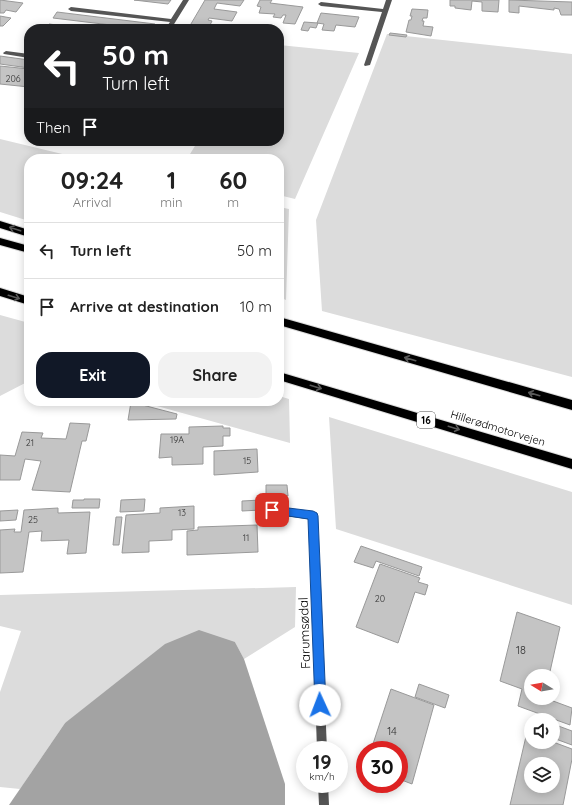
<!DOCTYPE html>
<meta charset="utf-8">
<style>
:root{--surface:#fff;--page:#f2f2f2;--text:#222;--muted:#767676;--line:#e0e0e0;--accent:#111827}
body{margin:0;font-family:Quicksand,sans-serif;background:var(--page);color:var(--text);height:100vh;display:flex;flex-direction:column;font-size:15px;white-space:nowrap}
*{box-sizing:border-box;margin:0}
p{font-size:13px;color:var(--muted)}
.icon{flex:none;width:22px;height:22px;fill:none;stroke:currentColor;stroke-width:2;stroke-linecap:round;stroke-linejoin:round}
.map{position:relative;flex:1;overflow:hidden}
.panel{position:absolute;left:24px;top:154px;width:260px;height:252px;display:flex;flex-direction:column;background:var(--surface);border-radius:16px;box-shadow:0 2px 10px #0003}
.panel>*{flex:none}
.banner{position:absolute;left:24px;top:24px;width:260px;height:122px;border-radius:16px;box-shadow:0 2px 10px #0003;background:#202124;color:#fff;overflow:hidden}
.needle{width:26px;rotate:281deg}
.controls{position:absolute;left:524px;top:669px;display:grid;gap:8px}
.controls a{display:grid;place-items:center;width:36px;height:36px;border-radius:50%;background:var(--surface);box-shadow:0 2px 10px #0003;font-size:20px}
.speed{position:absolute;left:296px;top:741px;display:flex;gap:8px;font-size:20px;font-weight:700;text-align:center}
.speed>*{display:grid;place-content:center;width:52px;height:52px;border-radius:50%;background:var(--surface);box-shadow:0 2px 10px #0003;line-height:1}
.speed small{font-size:10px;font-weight:400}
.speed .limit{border:6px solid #d22;background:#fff;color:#111}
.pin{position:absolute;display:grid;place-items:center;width:34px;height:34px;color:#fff;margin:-17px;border-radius:8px;box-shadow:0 2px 6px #0006}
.me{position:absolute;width:44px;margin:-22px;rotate:358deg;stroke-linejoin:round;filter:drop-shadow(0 0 3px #0008)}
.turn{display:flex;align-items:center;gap:14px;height:84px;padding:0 12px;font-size:18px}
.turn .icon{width:52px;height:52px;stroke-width:2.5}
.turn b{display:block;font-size:28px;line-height:34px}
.then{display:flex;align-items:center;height:38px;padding:0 12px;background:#0003;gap:8px;font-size:15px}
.eta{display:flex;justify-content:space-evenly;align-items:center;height:68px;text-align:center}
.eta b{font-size:24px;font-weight:700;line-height:28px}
.action{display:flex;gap:8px;margin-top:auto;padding:8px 12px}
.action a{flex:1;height:46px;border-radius:16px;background:var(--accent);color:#fff;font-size:16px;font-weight:700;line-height:46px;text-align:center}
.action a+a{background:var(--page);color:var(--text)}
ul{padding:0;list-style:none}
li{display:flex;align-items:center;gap:12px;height:56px;padding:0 12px;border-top:1px solid var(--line)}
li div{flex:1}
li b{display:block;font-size:15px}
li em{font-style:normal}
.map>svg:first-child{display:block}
</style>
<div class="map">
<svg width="572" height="805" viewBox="0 0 572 805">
<rect width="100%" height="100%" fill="#fff"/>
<path fill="#dcdcdc" d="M387 34 572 54V377L322 311 316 220Z
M279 45 359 53 295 199 279 195V159H187L198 141H279Z
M0 139 83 159H29V221L0 212Z
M279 207 289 209 286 300 279 297Z
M0 315 29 323V381L0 396Z
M279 396 289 399 290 443 139 401H279Z
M329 417 572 492V605L336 529Z
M296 587 295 627 244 659 235 642 65 723 20 789 0 787V692L21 631 0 626V595Z"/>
<path fill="#a3a3a3" d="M199 630 235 642 244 659 285 784V805H9L65 723 165 644Z"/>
<path fill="#c4c4c4" stroke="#999" fill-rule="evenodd" d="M0 0 23 3 16 12 6 10 4 13H0Z
M134 0H171L168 4Z
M205 0H244L240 6 217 3 214 9 237 12 232 21 209 18 208 20 212 21 210 25 229 27 228 29H188Z
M260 0H272L270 3 303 7 295 24 283 23 286 15H283L281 18 273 17 275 14 259 13 261 7 257 6Z
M450 0H499L498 12 482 11V2L472 1 471 10 455 8V6H450Z
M509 0 572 2V15H561L559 9 554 8V10L519 6V13L509 12Z
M412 9 428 10 427 18H423L422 21H424L423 26 433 27 431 36 406 32 409 20H411L412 16H410Z
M57 12 155 24 152 29H144L53 18Z
M321 13 359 17 355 27 336 25 334 31 322 30 324 24 317 23Z
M0 16 11 18 3 26H0Z
M304 22 318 23 316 28 310 27 308 31 301 30Z
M49 24 88 29H45Z
M390 33 407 35 406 37 389 35Z
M0 56 29 60V68L0 64Z
M0 66 29 69V87L0 84Z
M131 402 177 414 176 419 128 420Z
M70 423 90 424 86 441H82L70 492 32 490 41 461 25 459 20 480H0V455L15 456 22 432 43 433 41 438 66 439Z
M223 426V428H230V436H223V446L203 447V464L172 465V457L159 458 161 434H189V427Z
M257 449 258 472 214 475V451Z
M266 485H287L288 496H266Z
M84 499H100L99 508H72L73 500H84Z
M145 499 144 511 120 512 121 500Z
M261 500V510L242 511V501Z
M194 506V529L172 530V540L149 541V552L122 553 126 515 160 513V508Z
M58 508V513L90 512 86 553 67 554 69 540 41 541 42 531 29 532 23 572 0 573V530L15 529 14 532H21L24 510Z
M18 510 16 520 0 521V511Z
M116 517H122L119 545H113Z
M257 525 258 552 187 555V531L198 530V527Z
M361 546 422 567 419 576 376 561 373 568 354 562Z
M380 564 420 578 418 582 428 585 425 595 415 592 398 643 356 627Z
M517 612 560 627 549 676H531V698H545L572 708 570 725 518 706 522 689 500 681Z
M419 684 449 695 445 708 415 697Z
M391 689 434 705 412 784 399 779V750H371Z
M553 724 572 731V745L553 738Z
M527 732 531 733V742H553L572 749V759L563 805H510ZM531 764H553V786H531Z"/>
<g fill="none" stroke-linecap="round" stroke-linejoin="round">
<defs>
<path id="motorway" d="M0 221 29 230V237L0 228Z
M0 238 29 246V253L0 245Z
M0 288 29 297V305L0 296Z
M279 317 572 400V410L279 325Z
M279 372 572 459V469L279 380Z"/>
</defs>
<use href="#motorway" stroke="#dbdbdb" stroke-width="2"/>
<path fill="#555" fill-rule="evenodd" d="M272 506 313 512 316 513 317 516 316 519 313 520 272 514 269 513 268 510 269 507Z"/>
<path fill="#555" fill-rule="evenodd" d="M183 0H189L171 29H165L170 22 71 11 68 9 71 7 171 19Z
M386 0H392L370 65 365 66 364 65 382 12 321 6 318 4 321 2 383 9Z
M6 51 29 54V58L4 54 3 53Z
M313 512 316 513 317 516 327 750H317L309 516 310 513Z
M318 784H328L329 805H319Z"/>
<use href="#motorway" fill="#000" fill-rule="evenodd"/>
</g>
<defs><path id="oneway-shaft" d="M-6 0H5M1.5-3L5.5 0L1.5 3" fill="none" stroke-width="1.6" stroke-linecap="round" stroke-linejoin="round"/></defs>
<g stroke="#595959">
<use href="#oneway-shaft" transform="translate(15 229) rotate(-162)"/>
<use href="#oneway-shaft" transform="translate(14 297) rotate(17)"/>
<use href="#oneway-shaft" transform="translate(410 359) rotate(-164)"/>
<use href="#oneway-shaft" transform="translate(316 387) rotate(17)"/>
<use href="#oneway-shaft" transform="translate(534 394) rotate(-164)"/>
<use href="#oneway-shaft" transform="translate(454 428) rotate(17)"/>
</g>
<path fill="#1a73e8" stroke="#114b97" d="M272 506 313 511 317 513 318 516 326 705 325 709 320 711 316 709 315 705 308 519 268 513 267 510 268 507Z"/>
<g text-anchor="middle" stroke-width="3" stroke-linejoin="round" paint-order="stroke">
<g font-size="9" fill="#313131">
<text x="13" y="82">206</text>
<text x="177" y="443">19A</text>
<text x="30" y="446">21</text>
<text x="247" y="464">15</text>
<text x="182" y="516">13</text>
<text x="33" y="523">25</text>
<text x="246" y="541">11</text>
<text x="380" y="602">20</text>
</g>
<rect fill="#fff" stroke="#4c4c4c" stroke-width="1" x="417" y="412" width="18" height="16" rx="3"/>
<g font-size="10" font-weight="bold" fill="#000">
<text x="426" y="424">16</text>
</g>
<g font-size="11" fill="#000" stroke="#fff">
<text transform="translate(498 428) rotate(17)" y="4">Hillerødmotorvejen</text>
</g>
<g font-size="11" fill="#313131">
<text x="521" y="654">18</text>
<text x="392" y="735">14</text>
</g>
<g font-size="13" fill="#000" stroke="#fff">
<text transform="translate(304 633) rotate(-92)" y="5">Farumsødal</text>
</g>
</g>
</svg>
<div class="controls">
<a><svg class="needle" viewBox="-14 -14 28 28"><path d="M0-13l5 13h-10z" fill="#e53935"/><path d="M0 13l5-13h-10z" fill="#767676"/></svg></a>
<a><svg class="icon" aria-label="sound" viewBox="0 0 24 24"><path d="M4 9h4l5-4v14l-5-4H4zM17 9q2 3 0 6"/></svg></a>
<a><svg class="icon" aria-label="layers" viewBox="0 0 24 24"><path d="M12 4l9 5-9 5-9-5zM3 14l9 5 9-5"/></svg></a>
</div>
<div class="speed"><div>19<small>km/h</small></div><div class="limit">30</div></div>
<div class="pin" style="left:272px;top:510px;background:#d93025"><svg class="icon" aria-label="arrive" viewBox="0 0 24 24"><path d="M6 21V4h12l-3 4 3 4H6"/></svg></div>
<svg class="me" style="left:320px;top:705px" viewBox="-20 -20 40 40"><circle r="19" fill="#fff"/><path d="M0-13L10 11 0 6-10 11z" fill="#1a73e8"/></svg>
<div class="banner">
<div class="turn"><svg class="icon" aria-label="left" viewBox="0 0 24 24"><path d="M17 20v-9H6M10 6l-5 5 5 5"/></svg><div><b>50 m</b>Turn left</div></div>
<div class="then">Then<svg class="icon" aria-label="arrive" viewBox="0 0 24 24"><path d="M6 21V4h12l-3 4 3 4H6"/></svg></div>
</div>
<section class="panel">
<div class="eta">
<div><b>09:24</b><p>Arrival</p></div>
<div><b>1</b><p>min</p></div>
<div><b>60</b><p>m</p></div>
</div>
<ul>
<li><svg class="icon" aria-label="left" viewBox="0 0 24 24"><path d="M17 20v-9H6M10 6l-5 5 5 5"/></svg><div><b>Turn left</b></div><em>50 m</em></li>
<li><svg class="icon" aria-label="arrive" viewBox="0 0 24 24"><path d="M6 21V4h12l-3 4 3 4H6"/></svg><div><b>Arrive at destination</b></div><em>10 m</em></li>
</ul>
<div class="action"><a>Exit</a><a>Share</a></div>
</section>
</div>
